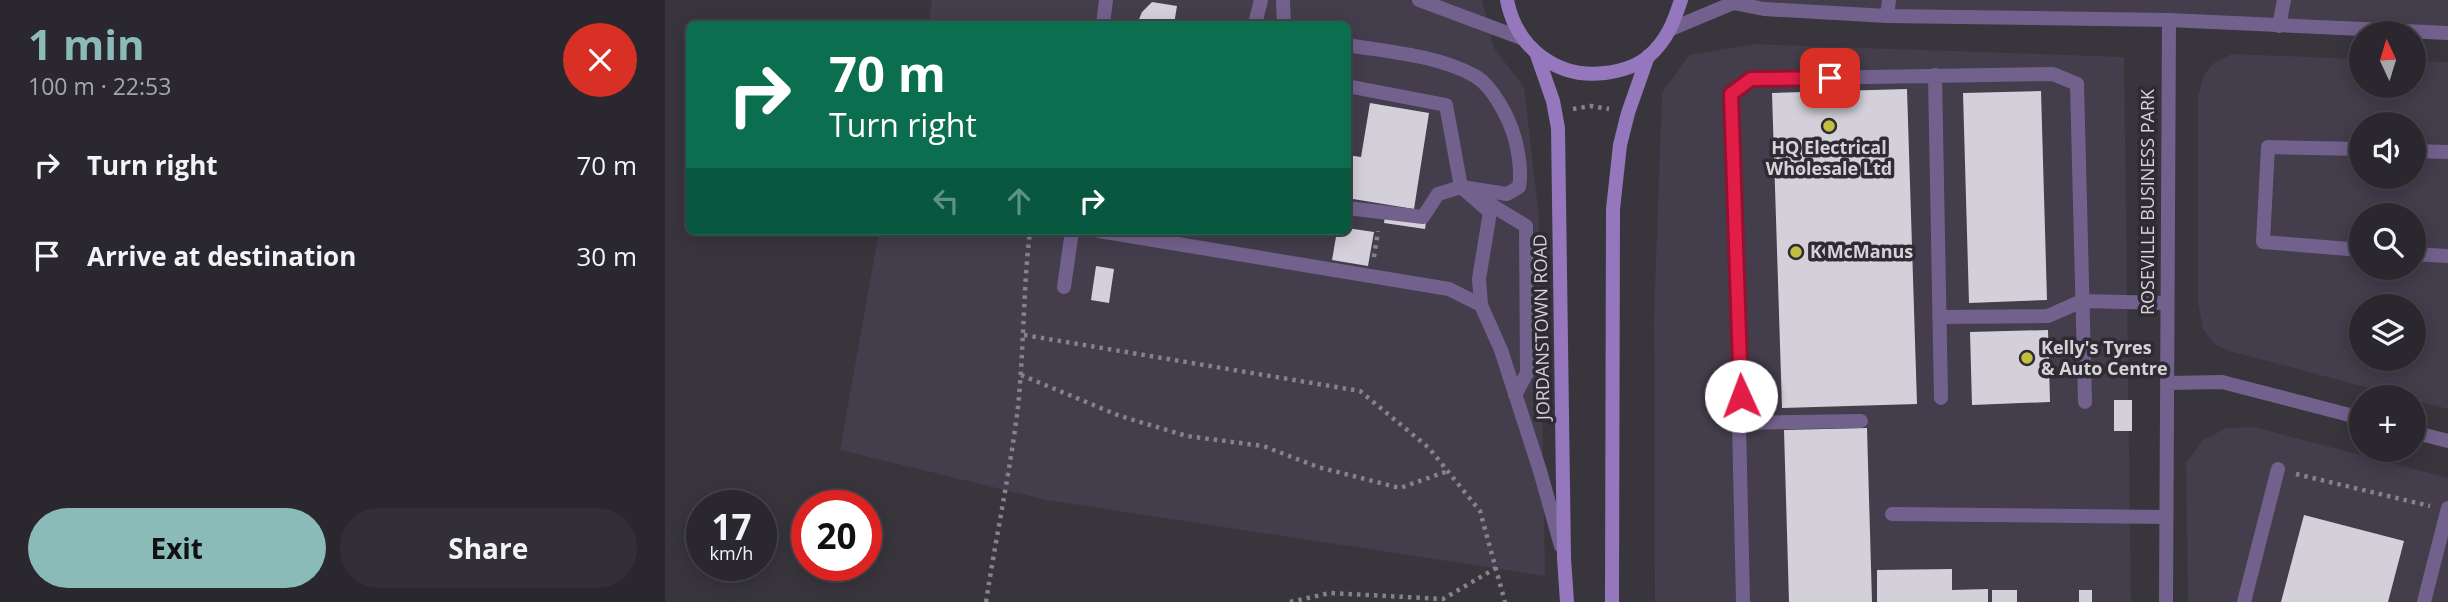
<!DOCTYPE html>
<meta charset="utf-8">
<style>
:root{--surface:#2a282e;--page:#323036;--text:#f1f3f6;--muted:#a5a6aa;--line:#46444a;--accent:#8bbbb9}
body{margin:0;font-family:"Open Sans",sans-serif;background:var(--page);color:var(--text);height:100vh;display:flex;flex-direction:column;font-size:26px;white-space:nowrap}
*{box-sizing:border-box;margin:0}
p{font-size:23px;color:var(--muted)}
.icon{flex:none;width:38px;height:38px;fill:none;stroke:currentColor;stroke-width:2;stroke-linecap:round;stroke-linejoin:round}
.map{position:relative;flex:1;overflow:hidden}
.details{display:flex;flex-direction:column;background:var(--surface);width:665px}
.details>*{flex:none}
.banner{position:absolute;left:21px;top:21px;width:665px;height:214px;border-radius:10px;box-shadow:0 4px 18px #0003,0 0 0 2px var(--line);background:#0b6e4f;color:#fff;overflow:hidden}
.needle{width:46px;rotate:356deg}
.tools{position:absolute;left:1684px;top:21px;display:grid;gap:14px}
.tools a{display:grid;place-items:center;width:77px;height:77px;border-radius:50%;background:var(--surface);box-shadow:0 4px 18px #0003,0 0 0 2px var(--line);font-size:35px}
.speed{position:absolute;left:21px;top:490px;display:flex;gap:14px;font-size:35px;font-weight:700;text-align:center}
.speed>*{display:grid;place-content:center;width:91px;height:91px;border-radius:50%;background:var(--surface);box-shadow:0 4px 18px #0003,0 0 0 2px var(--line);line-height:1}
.speed small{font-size:18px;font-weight:400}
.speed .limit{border:10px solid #d22;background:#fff;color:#111}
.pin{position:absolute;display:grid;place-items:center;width:60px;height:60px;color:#fff;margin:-30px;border-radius:14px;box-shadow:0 4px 10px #0006}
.me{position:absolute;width:77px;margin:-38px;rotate:358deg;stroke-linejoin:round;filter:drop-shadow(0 0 5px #0008)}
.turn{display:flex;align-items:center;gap:24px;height:147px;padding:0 28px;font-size:32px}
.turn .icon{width:91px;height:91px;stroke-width:2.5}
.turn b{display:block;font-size:49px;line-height:60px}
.lanes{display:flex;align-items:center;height:66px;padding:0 28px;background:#0003;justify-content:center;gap:35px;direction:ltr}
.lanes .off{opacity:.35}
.round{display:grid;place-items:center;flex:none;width:74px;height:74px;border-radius:37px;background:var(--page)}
.overview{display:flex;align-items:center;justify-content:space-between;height:119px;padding:0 28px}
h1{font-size:42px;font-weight:700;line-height:52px;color:var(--accent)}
.button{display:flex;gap:14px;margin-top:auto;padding:14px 28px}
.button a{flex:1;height:80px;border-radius:42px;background:var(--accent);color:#111;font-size:28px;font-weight:700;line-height:80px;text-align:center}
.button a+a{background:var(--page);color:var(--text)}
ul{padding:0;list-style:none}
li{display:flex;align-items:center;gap:21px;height:91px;padding:0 28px}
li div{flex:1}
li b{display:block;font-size:26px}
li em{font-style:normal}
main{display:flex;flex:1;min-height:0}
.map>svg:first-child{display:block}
</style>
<main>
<section class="details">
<div class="overview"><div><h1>1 min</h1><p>100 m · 22:53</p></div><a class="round" style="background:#d93025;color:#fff"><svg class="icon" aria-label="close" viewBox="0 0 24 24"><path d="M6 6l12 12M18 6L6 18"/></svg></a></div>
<ul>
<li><svg class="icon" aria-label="right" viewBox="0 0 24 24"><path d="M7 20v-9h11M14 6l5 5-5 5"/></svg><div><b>Turn right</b></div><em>70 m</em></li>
<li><svg class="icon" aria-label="arrive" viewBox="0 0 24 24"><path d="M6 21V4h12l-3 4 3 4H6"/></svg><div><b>Arrive at destination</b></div><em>30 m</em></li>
</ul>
<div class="button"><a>Exit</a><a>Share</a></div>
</section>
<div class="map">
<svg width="1783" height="602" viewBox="0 0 1783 602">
<rect width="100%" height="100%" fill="#38353d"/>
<path fill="#433d4c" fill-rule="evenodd" d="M267 0H817L829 48 859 87 874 218 880 576 381 500 175 450 214 231H682V24H263Z
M1077 0H1783V33L1081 4Z
M1088 44 1459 57 1466 602H990L989 317 997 93 1024 55Z
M1567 54 1696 59V86H1748V61L1783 62V409L1748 400V397H1738L1568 352 1550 345 1538 329 1533 301V97L1539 75 1549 63ZM1696 124H1748V177H1696ZM1696 215H1748V268H1696ZM1696 306H1748V359H1696Z
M1589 427 1783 478V602H1523L1521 463 1538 440 1562 428Z"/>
<path fill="#d4d0da" d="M487 2 512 6 509 24H472L477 12Z
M1242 89 1252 404 1117 408 1107 93Z
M1376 91 1382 300 1304 303 1298 93Z
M705 103 764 113 749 209 682 198V155L696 157Z
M720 216 761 222 760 229 719 223Z
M682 228 709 232 703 266 667 260 672 231H682Z
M431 266 449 269 444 303 426 300Z
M1383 330 1385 402 1307 405 1305 332Z
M1449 400H1467V431H1449Z
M1202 428 1207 602H1124L1119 430Z
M1639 515 1739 541 1723 602H1616Z
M1287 569V590L1323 589V602H1212V570Z
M1327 590H1352V602H1327Z
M1414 590H1427V602H1414Z"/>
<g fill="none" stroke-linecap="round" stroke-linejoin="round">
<path stroke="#858389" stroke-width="4.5" stroke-dasharray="3.5 5" stroke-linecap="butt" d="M908 109 926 106 944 109
M709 257 713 231
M359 335 695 391 764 448 815 511 840 602
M356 375 455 416 522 436 598 446 653 467 735 488 783 471
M1631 474 1765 506
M321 602C331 537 345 472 353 407 359 348 358 289 365 231
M625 602 665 593 778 599 831 568"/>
<path stroke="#73618d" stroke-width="14" d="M618 0 619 24
M754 0 856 38
M1222 16 1224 0
M438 24 441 0
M590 24 596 0
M1614 26 1619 0
M682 45C724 52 772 55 810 76 828 86 845 120 850 139 854 155 857 171 854 187L842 194 796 187 773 194 758 217 682 208
M1270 75 1276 398
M682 86 781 105 796 187 825 212 814 279 816 305 836 350 875 471 896 546
M1696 149 1603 147 1598 242 1696 250
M1748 151 1783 152
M818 200 861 226 862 373 850 395
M434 231 784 289 816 305
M1748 254 1783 256
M399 287 407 231
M1274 317 1383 316 1417 301 1502 303
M1076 396 1066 94 1086 79 1388 74 1412 84 1420 402
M1227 514 1501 517
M1078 602 1074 423 1196 421
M1579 602 1613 469
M1759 602 1783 508"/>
<path stroke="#73618d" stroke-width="14" d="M1502 383 1557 382 1696 418
M1748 432 1783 441
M1501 602 1504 20"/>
<path stroke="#73618d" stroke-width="14" d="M1064 0 1068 3 1099 9 1222 16 1504 20 1783 33
M1006 29 1068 3"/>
<path stroke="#9577be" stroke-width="14" d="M842 0C851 47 891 79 940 73 956 71 971 67 984 56 1002 40 1009 22 1016 0
M872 55 888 101 893 128 899 558 902 602
M947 602 948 209 955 145 963 113 983 56"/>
</g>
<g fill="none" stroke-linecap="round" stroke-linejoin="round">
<defs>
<path id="route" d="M1076 396 1066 94 1086 79 1165 78"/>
</defs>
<use href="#route" stroke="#92132f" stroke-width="18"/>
<use href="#route" stroke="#e11d48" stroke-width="12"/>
</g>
<g fill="#c1be40" stroke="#2e2b33" stroke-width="2.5">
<circle cx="1164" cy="126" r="7"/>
<circle cx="1131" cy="252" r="7"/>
<circle cx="1362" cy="358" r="7"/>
</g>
<g text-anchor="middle" stroke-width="7" stroke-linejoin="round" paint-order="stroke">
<g font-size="18" font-weight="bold" fill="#d5d3d8" stroke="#2e2b33" text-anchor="start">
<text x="1164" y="154" text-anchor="middle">HQ Electrical<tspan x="1164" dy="21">Wholesale Ltd</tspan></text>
<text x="1145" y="258">K McManus</text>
<text x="1376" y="354">Kelly's Tyres<tspan x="1376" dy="21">&amp; Auto Centre</tspan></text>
</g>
<g font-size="18" fill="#d5d3d8" stroke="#2e2b33">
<text transform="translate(1483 202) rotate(-90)" y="6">ROSEVILLE BUSINESS PARK</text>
<text transform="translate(877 327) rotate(-91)" y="6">JORDANSTOWN ROAD</text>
</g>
</g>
</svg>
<div class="tools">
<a><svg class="needle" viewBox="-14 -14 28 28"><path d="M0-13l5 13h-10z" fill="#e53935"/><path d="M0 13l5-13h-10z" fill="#a5a6aa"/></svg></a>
<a><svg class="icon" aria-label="sound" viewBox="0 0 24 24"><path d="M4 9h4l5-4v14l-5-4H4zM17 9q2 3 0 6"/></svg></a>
<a><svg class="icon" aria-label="search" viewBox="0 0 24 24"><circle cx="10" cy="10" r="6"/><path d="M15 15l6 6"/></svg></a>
<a><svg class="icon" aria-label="layers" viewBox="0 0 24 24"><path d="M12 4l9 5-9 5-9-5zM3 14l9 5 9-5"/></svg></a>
<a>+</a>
</div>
<div class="speed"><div>17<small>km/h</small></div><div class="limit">20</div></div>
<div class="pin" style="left:1165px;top:78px;background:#d93025"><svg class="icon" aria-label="arrive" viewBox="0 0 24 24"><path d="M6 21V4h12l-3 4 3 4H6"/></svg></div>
<svg class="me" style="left:1076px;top:396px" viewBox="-20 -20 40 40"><circle r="19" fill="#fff"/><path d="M0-13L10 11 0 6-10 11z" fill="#e11d48"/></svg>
<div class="banner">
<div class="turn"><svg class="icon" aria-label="right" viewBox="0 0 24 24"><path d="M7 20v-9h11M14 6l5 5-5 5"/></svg><div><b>70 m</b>Turn right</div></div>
<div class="lanes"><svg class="icon off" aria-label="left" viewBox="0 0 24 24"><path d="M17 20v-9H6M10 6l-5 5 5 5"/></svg><svg class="icon off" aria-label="ahead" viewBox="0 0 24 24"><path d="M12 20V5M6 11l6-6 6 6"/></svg><svg class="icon" aria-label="right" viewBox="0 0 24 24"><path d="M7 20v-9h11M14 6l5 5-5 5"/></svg></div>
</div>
</div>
</main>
